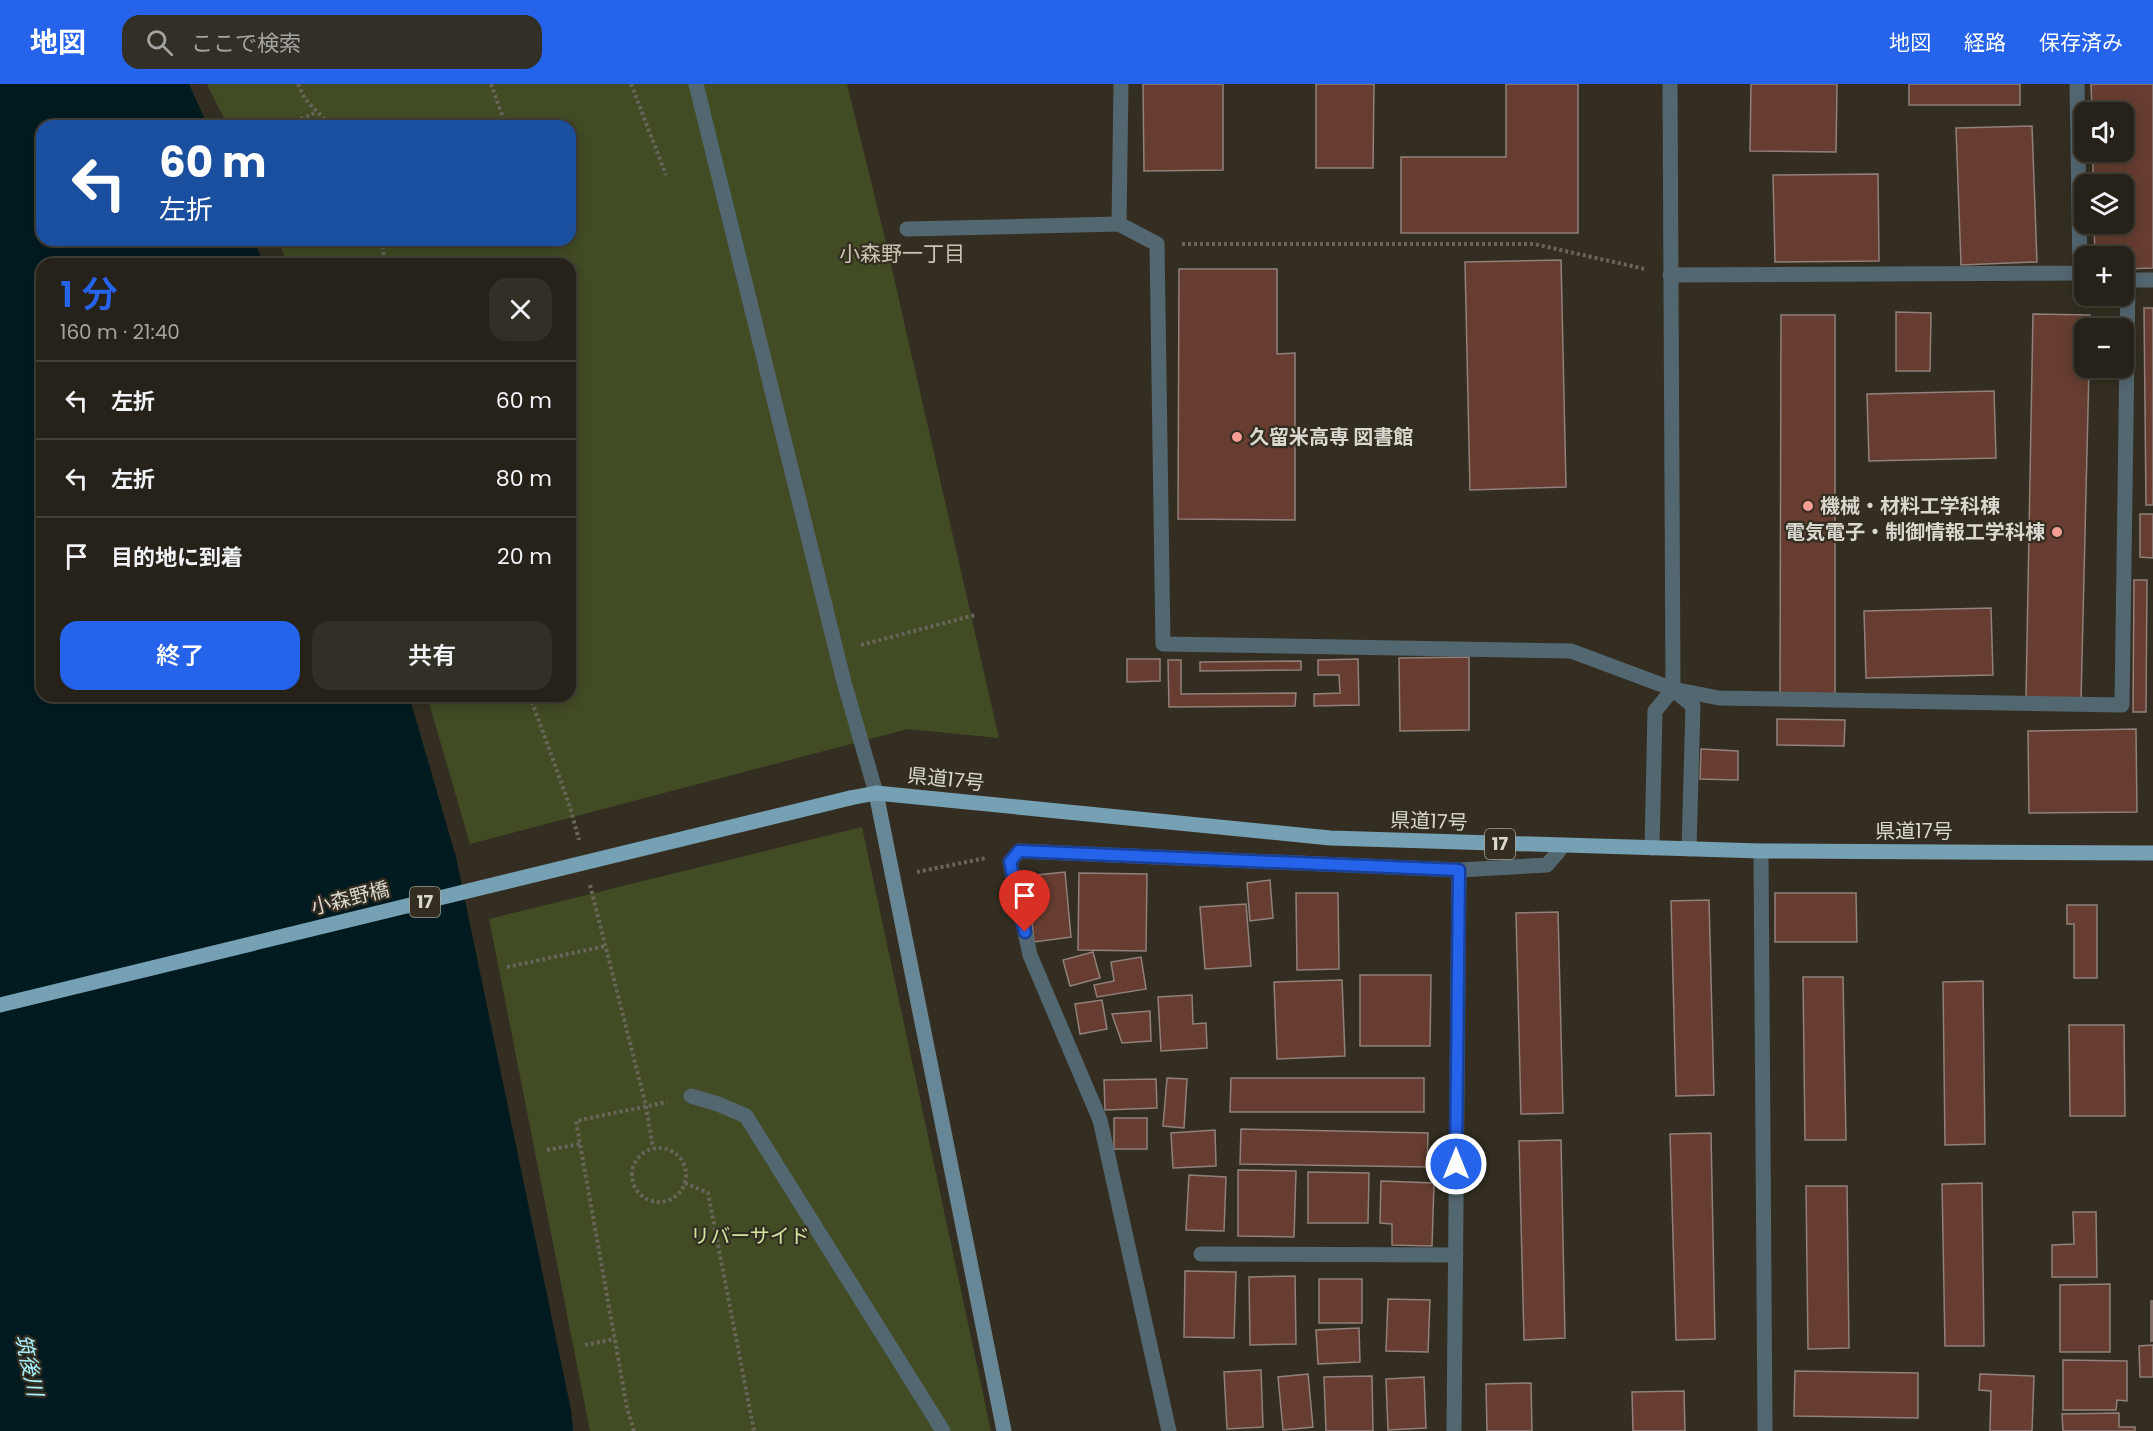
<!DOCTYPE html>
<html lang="ja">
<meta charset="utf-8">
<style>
:root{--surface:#262219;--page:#322f26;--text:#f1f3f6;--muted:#a4a4a2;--line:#423f38;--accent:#2563eb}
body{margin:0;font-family:Poppins,"Noto Sans JP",sans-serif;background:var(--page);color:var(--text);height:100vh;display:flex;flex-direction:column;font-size:22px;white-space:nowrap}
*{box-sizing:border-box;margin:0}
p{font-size:20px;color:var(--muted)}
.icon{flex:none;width:33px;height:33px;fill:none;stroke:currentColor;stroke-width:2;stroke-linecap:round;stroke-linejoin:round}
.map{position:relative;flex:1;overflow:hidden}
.drawer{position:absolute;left:36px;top:174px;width:540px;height:444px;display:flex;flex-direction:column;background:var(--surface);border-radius:18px;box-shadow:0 3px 15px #0003,0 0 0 2px var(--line)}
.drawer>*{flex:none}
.banner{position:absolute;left:36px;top:36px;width:540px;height:126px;border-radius:18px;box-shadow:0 3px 15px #0003,0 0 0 2px var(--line);background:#1a4fa0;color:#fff;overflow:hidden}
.fabs{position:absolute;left:2074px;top:18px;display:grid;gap:12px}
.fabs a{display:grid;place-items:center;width:60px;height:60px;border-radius:12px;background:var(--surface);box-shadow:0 3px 15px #0003,0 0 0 2px var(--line);font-size:30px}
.pin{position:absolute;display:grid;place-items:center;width:51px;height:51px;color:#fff;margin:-62px -26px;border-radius:50% 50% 50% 0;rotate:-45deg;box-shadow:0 0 6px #0007}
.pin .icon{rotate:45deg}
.me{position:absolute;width:66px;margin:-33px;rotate:0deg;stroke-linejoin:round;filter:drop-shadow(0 0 4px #0008)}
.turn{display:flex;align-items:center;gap:21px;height:126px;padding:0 24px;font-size:27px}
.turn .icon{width:78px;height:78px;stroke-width:2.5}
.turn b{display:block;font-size:42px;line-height:51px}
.round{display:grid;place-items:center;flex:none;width:63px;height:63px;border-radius:18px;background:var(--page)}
.head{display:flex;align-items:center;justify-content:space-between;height:102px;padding:0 24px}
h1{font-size:36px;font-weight:600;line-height:45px;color:var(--accent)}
.cta{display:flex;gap:12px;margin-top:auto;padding:12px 24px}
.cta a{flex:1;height:69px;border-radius:18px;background:var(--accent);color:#fff;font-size:24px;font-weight:600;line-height:69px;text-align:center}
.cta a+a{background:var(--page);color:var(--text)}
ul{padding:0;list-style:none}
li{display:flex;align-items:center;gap:18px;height:78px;padding:0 24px;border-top:2px solid var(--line)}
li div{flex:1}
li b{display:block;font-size:22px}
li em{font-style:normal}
header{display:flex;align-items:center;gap:36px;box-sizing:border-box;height:84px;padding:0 30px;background:var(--accent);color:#fff}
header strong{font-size:28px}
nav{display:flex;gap:33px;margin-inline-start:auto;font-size:21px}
.search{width:420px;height:54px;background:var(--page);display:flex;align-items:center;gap:15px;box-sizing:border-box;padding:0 21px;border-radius:18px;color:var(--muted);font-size:22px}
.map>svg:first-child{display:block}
</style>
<header>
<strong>地図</strong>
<div class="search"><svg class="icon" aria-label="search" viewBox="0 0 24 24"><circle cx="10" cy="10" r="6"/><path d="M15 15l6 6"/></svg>ここで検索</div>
<nav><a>地図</a><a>経路</a><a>保存済み</a></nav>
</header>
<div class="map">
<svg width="2153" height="1347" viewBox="0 0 2153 1347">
<rect width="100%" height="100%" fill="#332e21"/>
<path fill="#414b24" d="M207 0H847L884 150 999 654 908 645 470 760 427 612H570V180H287L279 156H570V42H228Z
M862 743 991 1347H590L489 835Z"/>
<path fill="#001b1f" d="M0 0H189L208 42H42V156H254L264 180H42V612H409L456 773 571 1326 573 1347H0Z"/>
<path fill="#663d30" stroke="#91807b" stroke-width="1.5" d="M1143 0H1223V86L1144 87Z
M1316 0H1374L1373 84H1316Z
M1506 0H1578V149H1401V73H1506Z
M1751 0H1837L1836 68 1750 67Z
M1909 0H2020V21H1909Z
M2091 0H2153V184L2124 185V172H2095L2094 140H2124V100H2093V68H2124V28H2092Z
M2032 42 2037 178 1961 181 1956 44Z
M1878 90 1879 177 1775 178 1773 91Z
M1561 176 1566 403 1470 406 1465 178Z
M1179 185H1277V270L1295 269V436L1178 435Z
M2144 224H2153V421H2146Z
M1896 228 1931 229 1930 287H1896Z
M2033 230 2090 231V244H2085V284H2089L2081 616 2026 613Z
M1781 231H1835V612H1780Z
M1994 307 1996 374 1869 377 1867 310Z
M2140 430H2153V474L2140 473Z
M2134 496H2147L2146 628H2133Z
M1991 524 1993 591 1866 594 1864 527Z
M1469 573V646L1400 647 1399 574Z
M1127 575H1160V597L1127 598Z
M1358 575 1359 621 1314 622V610L1340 609 1339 591H1318V576Z
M1168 576H1181V610L1296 609 1295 622 1169 623Z
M1301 577V586L1200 587V578Z
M1777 635 1845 636 1844 662 1777 661Z
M2136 645 2137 728 2029 729 2028 647Z
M1701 665 1738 667V696L1700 695Z
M1065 788 1071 853 1034 858 1027 792Z
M1079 789 1147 790 1146 867 1078 866Z
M1270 796 1273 834 1250 837 1247 799Z
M1296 809H1338L1339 885 1297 886Z
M1775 809H1856L1857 858H1775Z
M1709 816 1714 1011 1676 1012 1671 817Z
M1246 820 1251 882 1205 885 1200 823Z
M2067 821H2097V894H2074V840H2067Z
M1558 828 1563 1029 1521 1030 1516 829Z
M1093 868 1100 894 1070 902 1063 876Z
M1141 873 1146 905 1097 913 1094 901 1114 897 1111 878Z
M1360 891H1431L1430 962H1360Z
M1803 893H1843L1846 1056H1805Z
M1342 896 1345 972 1277 975 1274 898Z
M1983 897 1985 1060 1945 1061 1943 898Z
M1192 911 1193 940 1206 939 1207 964 1161 967 1158 913Z
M1102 916 1107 945 1080 950 1075 920Z
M1150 927 1151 957 1122 959 1112 930Z
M2069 941H2124L2125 1032H2070Z
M1167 994 1187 995 1184 1044 1163 1042Z
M1231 994H1424V1028H1230Z
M1156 995 1157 1024 1105 1026 1104 996Z
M1114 1034H1147V1065H1114Z
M1241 1045 1428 1049 1427 1083 1240 1080Z
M1215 1046 1216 1082 1173 1084 1171 1049Z
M1711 1049 1715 1255 1676 1256 1670 1050Z
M1561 1056 1565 1254 1524 1256 1519 1057Z
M1238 1086 1296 1087 1294 1153 1238 1152Z
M1308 1088 1369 1089 1368 1139H1308Z
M1189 1091 1226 1093 1224 1147 1186 1146Z
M1381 1097 1434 1099 1432 1162 1392 1161V1140L1380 1139Z
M1982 1099 1984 1262H1945L1942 1100Z
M1806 1102H1847L1849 1264 1808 1265Z
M2073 1128H2096L2097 1193H2052V1161L2074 1160Z
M1185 1187 1236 1188 1234 1254 1184 1253Z
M1295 1192 1296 1260 1250 1261 1249 1193Z
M1319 1195H1362V1239H1319Z
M2110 1200V1268H2060V1201Z
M1388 1215 1430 1216 1428 1268 1386 1267Z
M2151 1217H2153V1257H2151Z
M1359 1244 1360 1278 1318 1280 1316 1246Z
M2153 1261V1293H2140L2139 1262Z
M2063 1276 2127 1277V1317L2117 1316 2116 1326H2063Z
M1261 1286 1263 1343 1227 1345 1224 1288Z
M1795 1287 1918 1289V1334L1794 1332Z
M1308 1290 1313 1343 1283 1346 1278 1293Z
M1980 1290 2034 1292 2032 1347H1990L1991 1307 1979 1306Z
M1372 1292 1373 1347H1326L1324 1293Z
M1424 1293 1426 1344 1388 1346 1386 1295Z
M1531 1299 1532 1347H1487L1486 1300Z
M1684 1307 1685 1347H1633L1632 1308Z
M2119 1329V1343H2135V1347H2063L2062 1330Z"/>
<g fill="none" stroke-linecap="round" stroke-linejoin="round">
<path stroke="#696559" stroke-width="4" stroke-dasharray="3 3" stroke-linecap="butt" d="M298 0 305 15 331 42
M491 0 506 42
M631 0 666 91
M284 42 317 28
M382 156 385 180
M1182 160H1534L1645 185
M861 561 975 531
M530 612 570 723 579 756
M917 788 986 774
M590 801 646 1022 653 1064
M507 883 606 862
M632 1091a27 27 0 1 1 54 0a27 27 0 1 1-54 0Z
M547 1066 580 1060
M685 1099 708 1109 754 1347
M585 1261 615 1255
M634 1347 627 1324 576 1037 667 1018"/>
<path stroke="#536771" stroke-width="15" d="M1121 0 1119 140 1157 160 1163 560 1571 567 1673 605 1719 614 2122 621 2128 196
M907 145 1119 140
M1670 191 2080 189 2077 0
M2124 196H2153
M1675 607 1693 622 1689 765
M1652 764 1655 627 1673 605 1670 0"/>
<path stroke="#536771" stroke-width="15" d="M696 0 844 598 876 709
M1761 767 1765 1347
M691 1012 718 1020 746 1032 943 1347
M1201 1170 1456 1171
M1169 1347 1100 1036 1030 871 1010 778 1019 767 1459 786 1547 781 1563 762
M1454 1347 1459 786"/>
<path stroke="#678796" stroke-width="15" d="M876 709 1004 1347"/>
<path stroke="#76a0b3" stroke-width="15" d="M850 714 876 709 1330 754 1761 767 2153 769"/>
<path stroke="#76a0b3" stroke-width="15" d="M0 921 850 714"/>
</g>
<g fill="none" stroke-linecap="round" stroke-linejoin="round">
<defs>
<path id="route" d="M1025 848 1010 778 1019 767 1459 786 1456 1080"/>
</defs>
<use href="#route" stroke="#184099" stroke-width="15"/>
<use href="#route" stroke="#2563eb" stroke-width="10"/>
</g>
<g fill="#f59c93" stroke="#332e21" stroke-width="2">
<circle cx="1237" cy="353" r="6"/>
<circle cx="1808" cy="422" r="6"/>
<circle cx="2057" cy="448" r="6"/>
</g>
<g text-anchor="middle" stroke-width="4.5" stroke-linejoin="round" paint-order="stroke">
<g fill="#332e21" stroke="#a8a49b" stroke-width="1.5">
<rect x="1485" y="745" width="30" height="30" rx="4.5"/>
<rect x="410" y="803" width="30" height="30" rx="4.5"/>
</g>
<g font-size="18" font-weight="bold" fill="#dad7cf">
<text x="1500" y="766">17</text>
<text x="425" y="824">17</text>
</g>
<g font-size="20" font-weight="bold" fill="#dad7cf" stroke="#332e21" text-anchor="start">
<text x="1249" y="360">久留米高専 図書館</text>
<text x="1820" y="429">機械・材料工学科棟</text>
<text x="2045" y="455" text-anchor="end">電気電子・制御情報工学科棟</text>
</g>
<g font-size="20" fill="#dad7cf" stroke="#332e21">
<text transform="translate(946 695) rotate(6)" y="7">県道17号</text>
<text transform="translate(1429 737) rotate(2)" y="7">県道17号</text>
<text x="1914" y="754">県道17号</text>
<text transform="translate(350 814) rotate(-14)" y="7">小森野橋</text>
</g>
<g font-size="20" fill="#d2e5a0" stroke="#332e21">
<text x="750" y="1159">リバーサイド</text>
</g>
<g font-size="21" fill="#cbc4b4" stroke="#332e21">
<text x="902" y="177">小森野一丁目</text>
</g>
<g font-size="21" font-style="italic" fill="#a8f2fd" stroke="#332e21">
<text transform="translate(29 1281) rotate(78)" y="7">筑後川</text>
</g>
</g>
</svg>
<div class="fabs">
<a><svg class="icon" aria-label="sound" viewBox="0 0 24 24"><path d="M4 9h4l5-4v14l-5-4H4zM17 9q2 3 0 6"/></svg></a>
<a><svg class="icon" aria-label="layers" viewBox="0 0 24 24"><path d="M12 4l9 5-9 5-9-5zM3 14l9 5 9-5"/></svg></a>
<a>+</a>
<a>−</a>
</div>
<div class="pin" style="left:1025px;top:848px;background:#d93025"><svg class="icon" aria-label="arrive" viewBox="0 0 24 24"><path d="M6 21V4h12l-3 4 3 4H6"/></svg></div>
<svg class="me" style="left:1456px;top:1080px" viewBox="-20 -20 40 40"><circle r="17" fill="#2563eb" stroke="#fff" stroke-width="3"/><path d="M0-11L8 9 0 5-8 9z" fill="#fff"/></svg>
<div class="banner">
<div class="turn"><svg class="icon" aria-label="left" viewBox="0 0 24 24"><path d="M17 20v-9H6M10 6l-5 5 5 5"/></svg><div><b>60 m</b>左折</div></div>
</div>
<section class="drawer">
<div class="head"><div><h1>1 分</h1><p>160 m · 21:40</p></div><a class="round"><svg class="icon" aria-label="close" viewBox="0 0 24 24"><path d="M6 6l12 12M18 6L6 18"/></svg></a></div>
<ul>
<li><svg class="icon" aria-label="left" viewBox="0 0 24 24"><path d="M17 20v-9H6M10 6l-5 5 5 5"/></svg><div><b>左折</b></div><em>60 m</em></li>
<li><svg class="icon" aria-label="left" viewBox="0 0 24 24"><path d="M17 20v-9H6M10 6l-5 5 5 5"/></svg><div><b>左折</b></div><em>80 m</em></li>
<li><svg class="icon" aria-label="arrive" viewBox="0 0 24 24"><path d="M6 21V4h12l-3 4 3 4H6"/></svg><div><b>目的地に到着</b></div><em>20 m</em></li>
</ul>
<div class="cta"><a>終了</a><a>共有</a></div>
</section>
</div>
